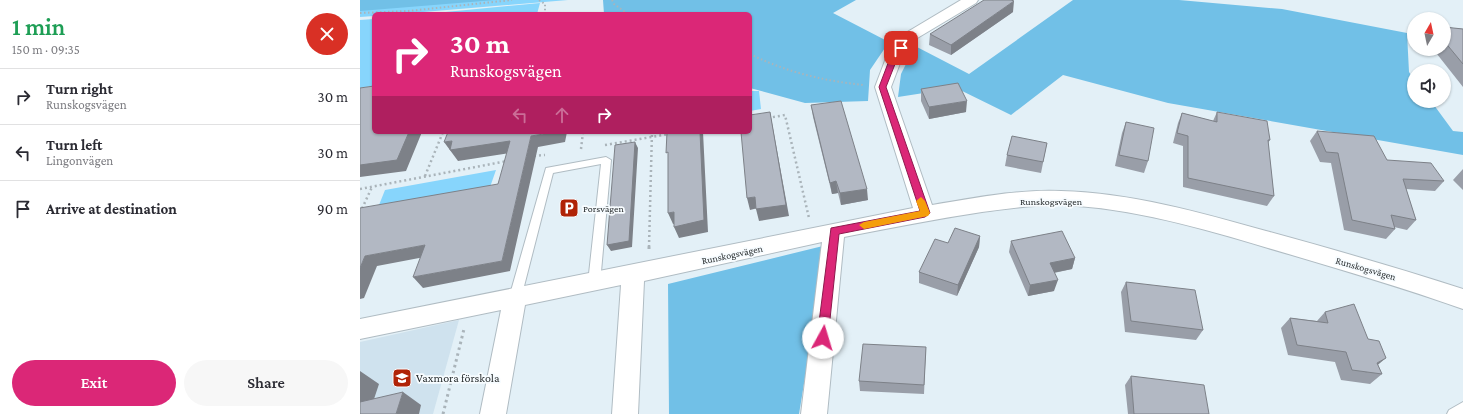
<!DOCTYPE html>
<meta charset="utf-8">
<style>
:root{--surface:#fff;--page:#f7f7f7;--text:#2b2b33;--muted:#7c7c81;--line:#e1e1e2;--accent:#db2777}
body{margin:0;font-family:"Crimson Pro",serif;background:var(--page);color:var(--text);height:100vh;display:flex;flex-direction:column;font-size:15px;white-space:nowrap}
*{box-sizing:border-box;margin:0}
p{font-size:13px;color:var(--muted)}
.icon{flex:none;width:22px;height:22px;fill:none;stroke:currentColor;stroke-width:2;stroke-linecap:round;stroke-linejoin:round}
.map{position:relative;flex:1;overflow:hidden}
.drawer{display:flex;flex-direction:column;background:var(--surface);width:360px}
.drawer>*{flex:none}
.top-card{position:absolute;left:12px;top:12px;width:380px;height:122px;border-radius:6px;box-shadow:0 1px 3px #0004;background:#db2777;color:#fff;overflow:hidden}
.needle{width:26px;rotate:9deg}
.fabs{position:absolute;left:1047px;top:12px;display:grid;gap:8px}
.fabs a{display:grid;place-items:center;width:44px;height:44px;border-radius:50%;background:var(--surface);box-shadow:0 1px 3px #0004;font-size:20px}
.pin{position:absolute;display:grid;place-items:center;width:34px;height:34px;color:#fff;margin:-17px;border-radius:8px;box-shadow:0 2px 6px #0006}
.me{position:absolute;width:44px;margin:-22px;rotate:6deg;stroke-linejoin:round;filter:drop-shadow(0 0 3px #0008)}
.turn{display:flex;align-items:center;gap:14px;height:84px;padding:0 12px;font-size:18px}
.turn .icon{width:52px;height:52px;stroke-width:2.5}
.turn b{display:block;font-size:28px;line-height:34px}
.lanes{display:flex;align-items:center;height:38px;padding:0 12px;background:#0003;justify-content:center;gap:20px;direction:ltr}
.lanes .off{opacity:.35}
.round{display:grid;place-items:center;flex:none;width:42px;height:42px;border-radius:21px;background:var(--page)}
.headline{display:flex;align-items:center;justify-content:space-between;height:68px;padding:0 12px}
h1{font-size:24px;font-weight:600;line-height:30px;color:#1e9e55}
.cta{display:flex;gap:8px;margin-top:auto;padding:8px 12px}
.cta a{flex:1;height:46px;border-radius:24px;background:var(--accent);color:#fff;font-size:16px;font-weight:600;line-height:46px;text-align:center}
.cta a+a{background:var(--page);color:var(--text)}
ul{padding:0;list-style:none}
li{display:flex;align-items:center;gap:12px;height:56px;padding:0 12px;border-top:1px solid var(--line)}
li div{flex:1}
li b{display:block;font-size:15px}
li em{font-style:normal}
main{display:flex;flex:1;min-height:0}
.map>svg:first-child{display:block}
</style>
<main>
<section class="drawer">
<div class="headline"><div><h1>1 min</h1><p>150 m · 09:35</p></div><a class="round" style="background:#d93025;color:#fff"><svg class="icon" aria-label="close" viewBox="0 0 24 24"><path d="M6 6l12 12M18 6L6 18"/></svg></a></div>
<ul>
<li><svg class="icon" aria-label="right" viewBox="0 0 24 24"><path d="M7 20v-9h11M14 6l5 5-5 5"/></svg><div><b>Turn right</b><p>Runskogsvägen</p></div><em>30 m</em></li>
<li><svg class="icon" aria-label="left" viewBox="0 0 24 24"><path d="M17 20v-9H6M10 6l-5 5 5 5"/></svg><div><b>Turn left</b><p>Lingonvägen</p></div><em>30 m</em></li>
<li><svg class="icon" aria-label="arrive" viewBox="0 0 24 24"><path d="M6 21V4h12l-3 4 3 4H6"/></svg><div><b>Arrive at destination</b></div><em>90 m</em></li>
</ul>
<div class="cta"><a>Exit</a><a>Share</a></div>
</section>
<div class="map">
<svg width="1103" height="414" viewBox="0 0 1103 414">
<rect width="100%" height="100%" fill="#e3f0f7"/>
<path fill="#cfe2ee" d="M99 320 73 414H0V342Z"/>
<path fill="#87d5fc" d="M0 0H208L39 14H14V16L0 17Z
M180 3 177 14H65Z
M14 19V86L0 88V20Z
M390 91H399L401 109 390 111Z
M136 170 129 190 17 210 25 190Z"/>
<path fill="#71c0e7" d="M0 0H135L0 11Z
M243 0H496L473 13 529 42 510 70 508 101 445 103 390 88V14H244Z
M713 0H819L922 9 1047 33 1049 72 1054 79V101H1071L1093 131 1103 132V155L808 103 703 75 651 115 596 88 538 97 541 74 555 46 609 74Z
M467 245 439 414H309L308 284Z"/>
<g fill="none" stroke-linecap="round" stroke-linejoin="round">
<defs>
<path id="service" d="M246 157 251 160 240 283 238 286 234 288 230 286 228 283 241 164 193 173 161 298 159 301 155 303 151 301 149 298 186 168Z
M1103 402V414H1087L1089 410Z"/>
<path id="minor" d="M601 0H618L616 3 554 40 542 58 531 87 572 205C614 198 659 189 701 191 771 193 839 212 906 231 972 249 1038 268 1103 289V309C1038 286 973 267 908 248 841 228 772 208 702 205 675 204 648 209 622 212 576 219 530 228 484 237L467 414H441L462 242 284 281 278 414H252L261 285 165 305 146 414H120L141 310 0 339V319L553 208 515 87 526 58 544 34Z"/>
</defs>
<use href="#service" stroke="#b0bcc3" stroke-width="2"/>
<use href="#minor" stroke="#b0bcc3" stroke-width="2"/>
<path stroke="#aab4ba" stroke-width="2" stroke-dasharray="1.5 2.5" stroke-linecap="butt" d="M179 0 185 4V14
M252 0 254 4 268 14
M0 13 48 11 152 0
M390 54C426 72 464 81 504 85"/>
<path stroke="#aab4ba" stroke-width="2.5" stroke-dasharray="2 3" stroke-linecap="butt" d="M408 118 425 115 449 218
M245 145 309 134
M221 149 223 132
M174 156 185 155
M65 176 83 132
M0 189 147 161
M0 213 12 187
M289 247 292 132"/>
<path stroke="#aab4ba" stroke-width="3" stroke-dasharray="2.5 3.5" stroke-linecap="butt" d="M289 249V246
M83 414 104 329"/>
<use href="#service" fill="#fff" fill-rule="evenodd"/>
<use href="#minor" fill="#fff" fill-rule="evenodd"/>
</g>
<path fill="#999ea8" d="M653 12 591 55 569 45 570 34Z
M1084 27 1103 29V87L1073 49H1084Z
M561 89 606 112 569 119 561 101Z
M451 105 508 200 481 205 478 193 472 194 453 117Z
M857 112 910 140 908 143 914 196 907 206 823 187V146L813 143 818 123 822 113 853 121Z
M766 122 788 161 784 173 755 166 762 133Z
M957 131 1027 160 1084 181 1075 191 1046 189 1056 220 1047 230 1034 227 1035 229 1026 239 984 230 971 163 960 162 950 141Z
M687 143 681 173 645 166 647 155Z
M1103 169V190L1093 180Z
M620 236 619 247 597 296 559 283V272L588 243Z
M651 241 715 258 712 269 694 273V291L668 296 649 252Z
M766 282 843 330 836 340 765 332 761 292Z
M965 312 1018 365 1022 374 1010 384 981 380 975 362 928 355 921 328 930 318 957 321Z
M566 347 564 394 500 391 499 381Z
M771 376 849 414H768L765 385Z"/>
<path fill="#7d8188" d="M654 1 653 12 591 55V45Z
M607 101 606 112 569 119V107Z
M410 112 429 216 399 221 396 209Z
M49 132H62L46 171 0 177V165Z
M196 132H207L205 142 178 147 150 271 63 288 53 277 142 261 171 136Z
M249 132H263L250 134Z
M340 132H343L348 232 319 238 314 227Z
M92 141H150L157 152 98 161 84 142Z
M275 142 278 148 272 247 251 251 247 245Z
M476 181 478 193 472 194 470 183Z
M507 189 508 200 481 205 480 193Z
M395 197 398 208 390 210 387 198Z
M314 212 319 223 313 224 308 213Z
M620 236 619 247 597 296 598 285Z
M65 245 75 255 17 266 4 298 0 299V268L5 256Z
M715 258 712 269 687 274 690 263Z
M698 280 694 291 668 296 670 285Z
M1026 358 1014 368 1005 373 1017 363Z
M0 371 19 384 9 414 0 413Z
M43 392 61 405 59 414H36Z"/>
<path fill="#b2b8c3" stroke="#7d8188" d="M624 0H651L654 1 591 45 570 34Z
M1084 27 1103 29V64L1084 41Z
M598 83 607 101 569 107 561 89Z
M14 86V132H49L37 160 0 165V88Z
M481 101 507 189 480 193 476 181 470 183 451 105Z
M410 112 426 205 396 209 395 197 387 198 381 132H390V115Z
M857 112 907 121 910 140H908L914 196 828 178V136L817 133 822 113 857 122Z
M766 122 794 128 788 161 759 155Z
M957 131 1014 136 1027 160 1071 163 1084 181 1043 179 1056 220 1031 215 1035 229 992 220 978 153 966 152Z
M88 132H196L171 136 142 261 53 277 65 245 5 256 0 268V208L138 184 150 141 90 150 92 141 84 142Z
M307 132H340L344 220 314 227V212L308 213V152L306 153Z
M652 136 687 143 683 162 647 155Z
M275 142 269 241 247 245 255 145Z
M595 228 620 236 598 285 559 272 575 239 588 243Z
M702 231 715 258 690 263 698 280 670 285 651 241Z
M766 282 835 290 843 330 771 321Z
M994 304 1008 339 1019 341 1026 358 1017 363 1022 374 992 370 986 352 937 345 930 318 968 323 965 312Z
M503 344 566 347 564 385 499 381Z
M771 376 844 385 849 414H774Z
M43 392 36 414H0V402Z"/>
<path fill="#db2777" stroke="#8e194d" d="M539 46 545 48 537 59 526 87 570 213 565 217 479 234 468 338 466 341 463 343 459 341 457 338 471 228 560 211 519 87 530 58Z"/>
<path fill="#f59e0b" d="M561 197 565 201 570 213 568 216 504 229 499 225 504 222 560 211 556 201Z"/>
<defs>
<symbol id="parking-square" viewBox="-11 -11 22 22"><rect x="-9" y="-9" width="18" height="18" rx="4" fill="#b02307" stroke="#f7fcff"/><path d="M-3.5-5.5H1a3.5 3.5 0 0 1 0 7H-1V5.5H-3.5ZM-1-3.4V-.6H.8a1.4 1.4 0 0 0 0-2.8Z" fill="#fff"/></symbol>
<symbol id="school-square" viewBox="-11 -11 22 22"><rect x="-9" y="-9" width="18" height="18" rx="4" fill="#b02307" stroke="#f7fcff"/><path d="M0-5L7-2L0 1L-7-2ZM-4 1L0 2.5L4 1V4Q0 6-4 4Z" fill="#fff"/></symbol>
</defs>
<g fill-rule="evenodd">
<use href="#parking-square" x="198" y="197" width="22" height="22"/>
<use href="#school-square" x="31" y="367" width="22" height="22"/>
</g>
<g text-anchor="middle" stroke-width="3.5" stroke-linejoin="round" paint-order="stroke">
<g font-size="10" fill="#282d2f" stroke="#f7fcff">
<text x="691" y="205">Runskogsvägen</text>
<text transform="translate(372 254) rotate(-12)" y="4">Runskogsvägen</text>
<text transform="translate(1006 268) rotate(16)" y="4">Runskogsvägen</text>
</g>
<g font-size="10" fill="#282d2f" stroke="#f7fcff" text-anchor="start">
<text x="223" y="212">Porsvägen</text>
</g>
<g font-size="12" fill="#282d2f" stroke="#f7fcff" text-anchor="start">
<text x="56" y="382">Vaxmora förskola</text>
</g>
</g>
</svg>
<div class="fabs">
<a><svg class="needle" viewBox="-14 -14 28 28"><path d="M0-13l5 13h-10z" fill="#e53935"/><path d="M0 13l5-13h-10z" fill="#7c7c81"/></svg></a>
<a><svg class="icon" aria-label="sound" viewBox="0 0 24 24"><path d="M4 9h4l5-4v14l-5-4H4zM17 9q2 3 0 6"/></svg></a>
</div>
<div class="pin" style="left:541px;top:48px;background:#d93025"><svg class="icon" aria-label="arrive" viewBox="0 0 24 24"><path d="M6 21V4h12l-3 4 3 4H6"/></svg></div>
<svg class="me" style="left:463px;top:338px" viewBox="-20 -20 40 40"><circle r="19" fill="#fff"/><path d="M0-13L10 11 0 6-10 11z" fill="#db2777"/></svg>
<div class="top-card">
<div class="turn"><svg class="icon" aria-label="right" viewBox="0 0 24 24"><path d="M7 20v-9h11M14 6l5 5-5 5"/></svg><div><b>30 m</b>Runskogsvägen</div></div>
<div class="lanes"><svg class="icon off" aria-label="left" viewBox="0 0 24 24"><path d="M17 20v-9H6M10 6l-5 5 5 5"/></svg><svg class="icon off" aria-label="ahead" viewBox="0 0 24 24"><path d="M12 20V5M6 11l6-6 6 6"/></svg><svg class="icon" aria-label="right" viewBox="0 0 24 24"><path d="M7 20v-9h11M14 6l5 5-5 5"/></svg></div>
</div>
</div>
</main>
